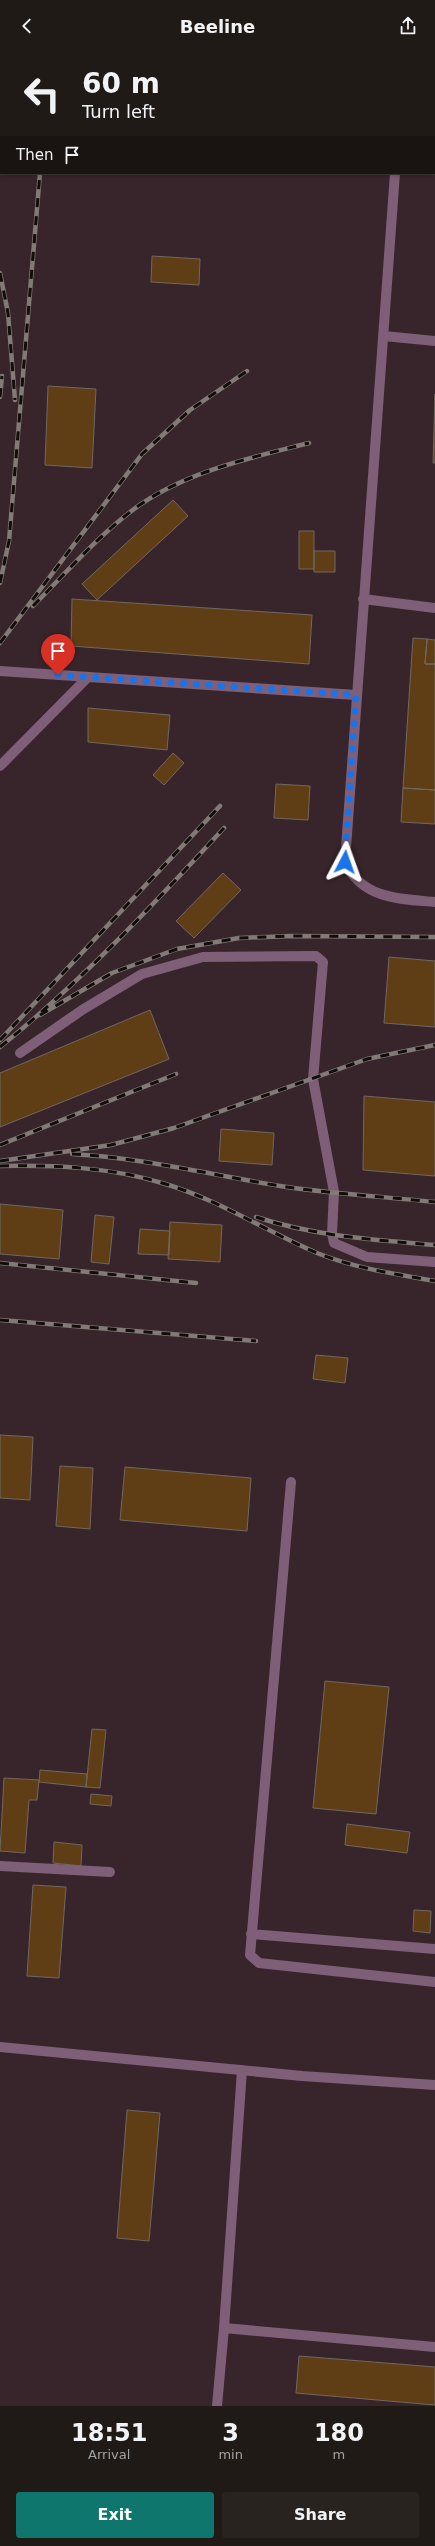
<!DOCTYPE html>
<style>
:root{--surface:#201a16;--page:#28231f;--text:#f1f3f6;--muted:#a2a1a1;--line:#3d3835;--accent:#0f766e}
body{margin:0;font-family:"DejaVu Sans",sans-serif;background:var(--page);color:var(--text);height:100vh;display:flex;flex-direction:column;font-size:15px;white-space:nowrap}
*{box-sizing:border-box;margin:0}
p{font-size:13px;color:var(--muted)}
.icon{flex:none;width:22px;height:22px;fill:none;stroke:currentColor;stroke-width:2;stroke-linecap:round;stroke-linejoin:round}
.map{position:relative;height:2354px;overflow:hidden}
.details{display:flex;flex-direction:column;background:var(--surface);flex:1}
.details>*{flex:none}
.guide{position:absolute;left:0px;top:0px;width:435px;height:122px;box-shadow:0 2px 6px #0003,0 0 0 1px var(--line);background:#201a16;color:var(--text);overflow:hidden}
.pin{position:absolute;display:grid;place-items:center;width:34px;height:34px;color:#fff;margin:-41px -17px;border-radius:50% 50% 50% 0;rotate:-45deg;box-shadow:0 0 4px #0007}
.pin .icon{rotate:45deg}
.me{position:absolute;width:44px;margin:-22px;rotate:4deg;stroke-linejoin:round;filter:drop-shadow(0 0 3px #0008)}
.turn{display:flex;align-items:center;gap:14px;height:84px;padding:0 16px;font-size:18px}
.turn .icon{width:52px;height:52px;stroke-width:2.5}
.turn b{display:block;font-size:28px;line-height:34px}
.then{display:flex;align-items:center;height:38px;padding:0 16px;background:#0003;gap:8px;font-size:15px}
.eta{display:flex;justify-content:space-evenly;align-items:center;height:68px;text-align:center}
.eta b{font-size:24px;font-weight:700;line-height:28px}
.action{display:flex;gap:8px;margin-top:auto;padding:8px 16px}
.action a{flex:1;height:46px;border-radius:4px;background:var(--accent);color:#fff;font-size:16px;font-weight:700;line-height:46px;text-align:center}
.action a+a{background:var(--page);color:var(--text)}
header{display:flex;justify-content:space-between;align-items:center;height:52px;padding:0 16px;background:var(--surface);font-size:18px;font-weight:700}
.map>svg:first-child{display:block}
</style>
<header><svg class="icon" aria-label="back" viewBox="0 0 24 24"><path d="M15 5l-7 7 7 7"/></svg>Beeline<svg class="icon" aria-label="share" viewBox="0 0 24 24"><path d="M12 15V3M7 8l5-5 5 5M5 13v7h14v-7"/></svg></header>
<div class="map">
<svg width="435" height="2354" viewBox="0 0 435 2354">
<rect width="100%" height="100%" fill="#2a221d"/>
<path fill="#38252b" fill-rule="evenodd" d="M0 0H435V2354H0ZM1 1H434V121H1Z"/>
<path fill="#5f3e15" stroke="#706860" d="M0 0H6L1 1V56Z
M33 0H58L32 1Z
M152 204 200 207 199 233 151 230Z
M48 334 96 337 92 416 45 413Z
M435 342V411H433Z
M173 448 188 464 97 548 82 532Z
M299 479H314V517H299Z
M314 499H335V520H314Z
M72 547 312 563 309 612 71 594Z
M413 586 427 587 425 612H435V738L403 736Z
M427 587 435 588V612H425Z
M88 656 170 663 167 698 88 690Z
M173 701 184 711 164 733 153 723Z
M276 732 310 734 308 768 274 766Z
M403 736 435 738V772L401 770Z
M223 821 241 838 194 886 176 869Z
M389 905 435 909V975L384 971Z
M150 958 169 1007 0 1075V1021Z
M364 1044 435 1050V1124L363 1118Z
M221 1077 274 1081 272 1113 219 1109Z
M0 1152 63 1158 59 1207 0 1202Z
M95 1163 114 1165 109 1212 91 1210Z
M170 1170 222 1173 220 1210 168 1207Z
M140 1177 170 1179 169 1203 138 1202Z
M316 1303 348 1306 345 1331 313 1327Z
M0 1383 33 1385 30 1448 0 1446Z
M60 1414 93 1416 90 1477 56 1474Z
M125 1415 251 1426 247 1479 120 1468Z
M325 1629 389 1635 376 1762 313 1756Z
M92 1677 106 1678 100 1736 86 1735Z
M40 1718 87 1722 86 1735 39 1730Z
M4 1726 39 1728 37 1748H29L25 1801 0 1799Z
M91 1742 112 1744 111 1754 90 1752Z
M347 1772 410 1780 407 1801 345 1793Z
M54 1790 82 1793 81 1814 53 1811Z
M33 1833 66 1835 59 1926 27 1924Z
M414 1858 431 1859 430 1881 413 1879Z
M127 2058 160 2061 149 2189 117 2186Z
M299 2304 435 2315V2353L296 2341Z"/>
<g fill="none" stroke-linecap="round" stroke-linejoin="round">
<path stroke="#7f5f77" stroke-width="10" d="M404 1V0
M395 121 345 810C362 847 399 847 435 850
M384 284 435 289
M363 547 435 556
M0 619 356 643
M0 714 88 625
M20 1001 82 958 142 922 203 905 316 904 323 910 313 1027 334 1140 332 1182 334 1191 367 1205 435 1210
M291 1430 250 1903 259 1911 435 1930
M0 1814 110 1820
M251 1882 435 1897
M0 1995 302 2024 435 2033
M224 2276 435 2295
M217 2354 224 2276 242 2018"/>
<defs>
<path id="rail" d="M51 1V0
M0 221 8 261 15 348
M0 345 2 324
M0 531 9 489 40 121
M33 554C66 521 97 485 134 457 184 420 250 406 309 391
M0 591 142 402 190 358 247 319
M40 963 112 921 177 897 239 886 291 884 435 885
M0 988 220 754
M0 995C82 929 153 853 224 776
M0 1093 176 1022
M72 1102C145 1106 215 1124 287 1135 336 1142 386 1145 435 1150
M0 1109 111 1093 174 1076 367 1007 435 993
M0 1114C55 1113 109 1115 162 1131 218 1147 265 1179 317 1201 354 1216 395 1222 435 1229
M256 1165C314 1184 374 1188 435 1193
M0 1211 196 1231
M0 1268 256 1289"/>
</defs>
<use href="#rail" stroke="#817a76" stroke-width="4.5"/>
<use href="#rail" stroke="#100d0a" stroke-width="3" stroke-dasharray="9" stroke-linecap="butt"/>
</g>
<g fill="none" stroke-linecap="round" stroke-linejoin="round">
<path stroke="#1a73e8" stroke-width="7" stroke-dasharray="0 12.6" d="M58 623 356 643 345 810"/>
</g>
</svg>
<div class="pin" style="left:58px;top:623px;background:#d93025"><svg class="icon" aria-label="arrive" viewBox="0 0 24 24"><path d="M6 21V4h12l-3 4 3 4H6"/></svg></div>
<svg class="me" style="left:345px;top:810px" viewBox="-20 -20 40 40"><path d="M0-17L14 15 0 8-14 15z" fill="#1a73e8" stroke="#fff" stroke-width="4"/></svg>
<div class="guide">
<div class="turn"><svg class="icon" aria-label="left" viewBox="0 0 24 24"><path d="M17 20v-9H6M10 6l-5 5 5 5"/></svg><div><b>60 m</b>Turn left</div></div>
<div class="then">Then<svg class="icon" aria-label="arrive" viewBox="0 0 24 24"><path d="M6 21V4h12l-3 4 3 4H6"/></svg></div>
</div>
</div>
<section class="details">
<div class="eta">
<div><b>18:51</b><p>Arrival</p></div>
<div><b>3</b><p>min</p></div>
<div><b>180</b><p>m</p></div>
</div>
<div class="action"><a>Exit</a><a>Share</a></div>
</section>
